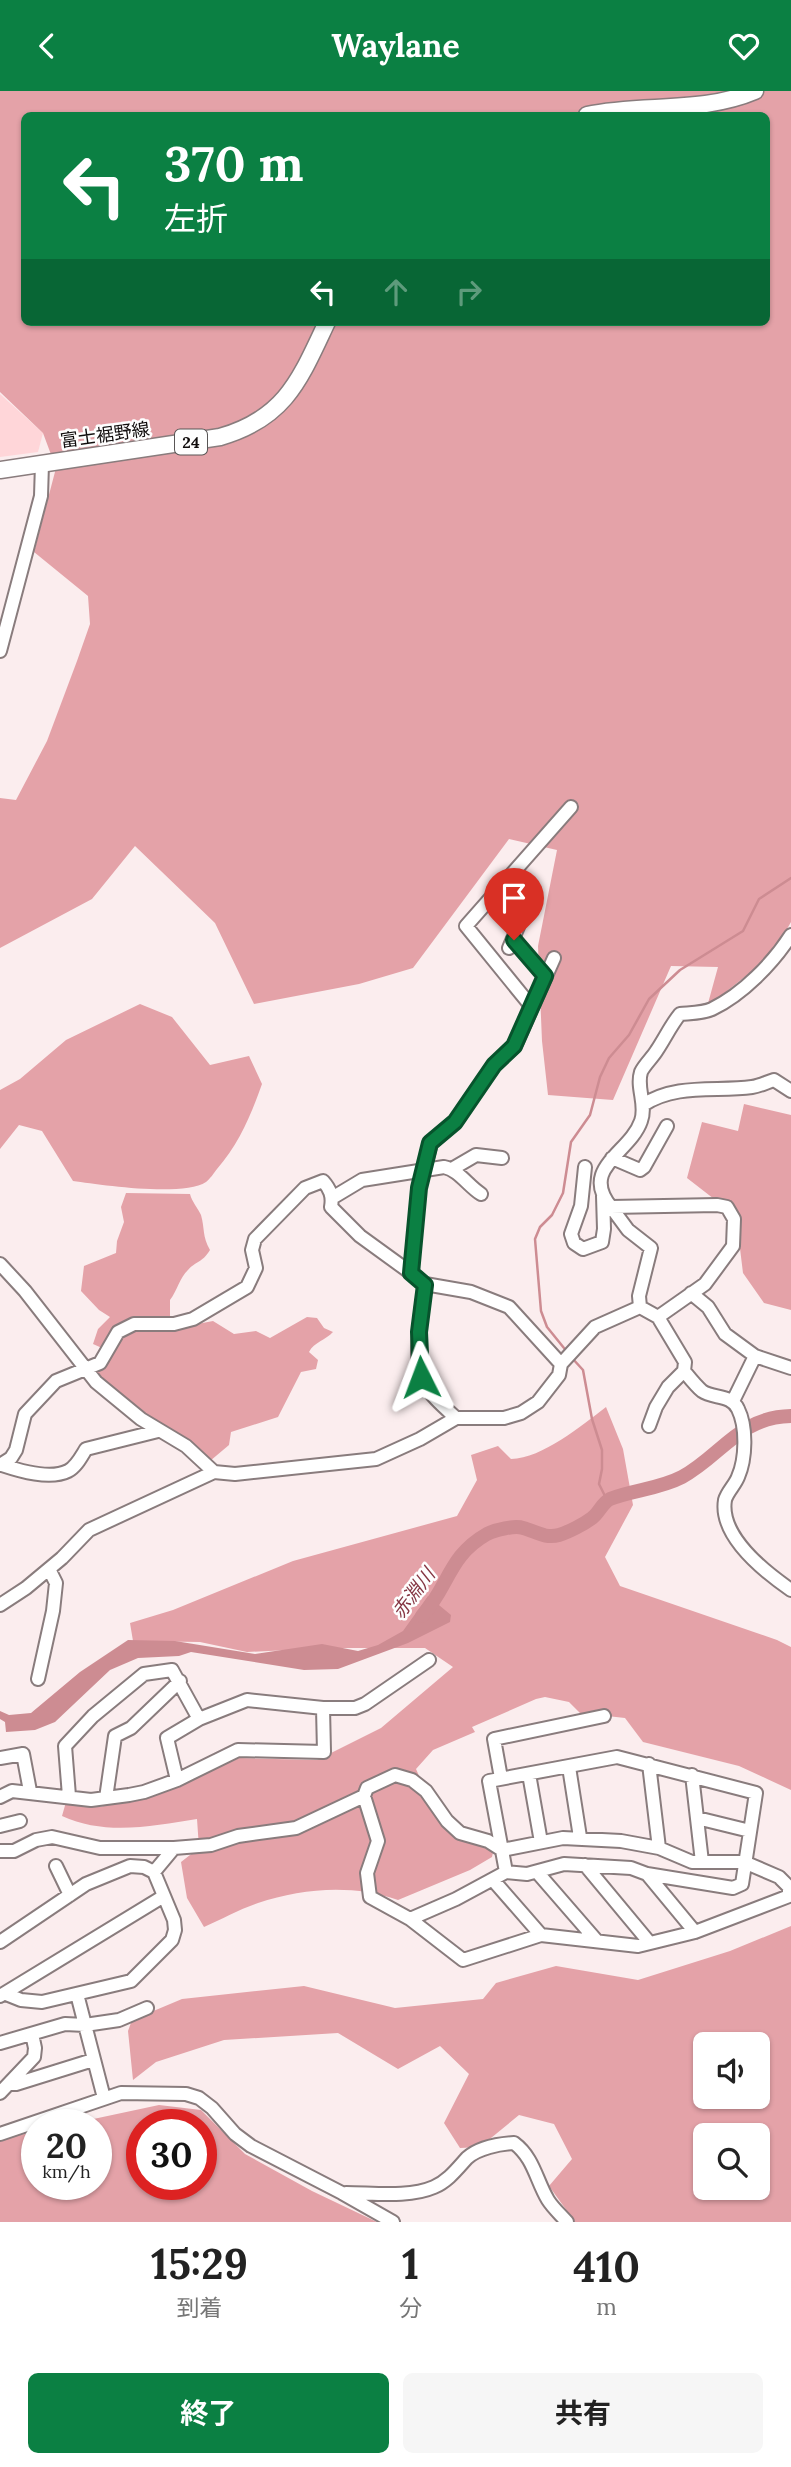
<!DOCTYPE html>
<html lang="ja">
<meta charset="utf-8">
<style>
:root{--surface:#fff;--page:#f6f6f6;--text:#222;--muted:#767676;--accent:#0b8043}
body{margin:0;font-family:Lora,"Noto Sans JP",serif;background:var(--page);color:var(--text);height:100vh;display:flex;flex-direction:column;font-size:26px;white-space:nowrap}
*{box-sizing:border-box;margin:0}
p{font-size:23px;color:var(--muted)}
.icon{flex:none;width:38px;height:38px;fill:none;stroke:currentColor;stroke-width:2;stroke-linecap:round;stroke-linejoin:round}
.map{position:relative;height:2131px;overflow:hidden}
.details{display:flex;flex-direction:column;background:var(--surface);flex:1}
.details>*{flex:none}
.banner{position:absolute;left:21px;top:21px;width:749px;height:214px;border-radius:10px;box-shadow:0 2px 5px #0004;background:#0b8043;color:#fff;overflow:hidden}
.tools{position:absolute;left:693px;top:1941px;display:grid;gap:14px}
.tools a{display:grid;place-items:center;width:77px;height:77px;border-radius:10px;background:var(--surface);box-shadow:0 2px 5px #0004;font-size:35px}
.speed{position:absolute;left:21px;top:2018px;display:flex;gap:14px;font-size:35px;font-weight:700;text-align:center}
.speed>*{display:grid;place-content:center;width:91px;height:91px;border-radius:50%;background:var(--surface);box-shadow:0 2px 5px #0004;line-height:1}
.speed small{font-size:18px;font-weight:400}
.speed .limit{border:10px solid #d22;background:#fff;color:#111}
.pin{position:absolute;display:grid;place-items:center;width:60px;height:60px;color:#fff;margin:-72px -30px;border-radius:50% 50% 50% 0;rotate:-45deg;box-shadow:0 0 7px #0007}
.pin .icon{rotate:45deg}
.me{position:absolute;width:77px;margin:-38px;rotate:357deg;stroke-linejoin:round;filter:drop-shadow(0 0 5px #0008)}
.turn{display:flex;align-items:center;gap:24px;height:147px;padding:0 28px;font-size:32px}
.turn .icon{width:91px;height:91px;stroke-width:2.5}
.turn b{display:block;font-size:49px;line-height:60px}
.lanes{display:flex;align-items:center;height:66px;padding:0 28px;background:#0003;justify-content:center;gap:35px;direction:ltr}
.lanes .off{opacity:.35}
.eta{display:flex;justify-content:space-evenly;align-items:center;height:119px;text-align:center}
.eta b{font-size:42px;font-weight:700;line-height:49px}
.button{display:flex;gap:14px;margin-top:auto;padding:14px 28px}
.button a{flex:1;height:80px;border-radius:10px;background:var(--accent);color:#fff;font-size:28px;font-weight:700;line-height:80px;text-align:center}
.button a+a{background:var(--page);color:var(--text)}
header{display:flex;justify-content:space-between;align-items:center;height:91px;padding:0 28px;background:var(--accent);color:#fff;font-size:32px;font-weight:700}
.map>svg:first-child{display:block}
</style>
<header><svg class="icon" aria-label="back" viewBox="0 0 24 24"><path d="M15 5l-7 7 7 7"/></svg>Waylane<svg class="icon" aria-label="heart" viewBox="0 0 24 24"><path d="M12 20l-8-8c-3-5 5-10 8-4 3-6 11-1 8 4z"/></svg></header>
<div class="map">
<svg width="791" height="2131" viewBox="0 0 791 2131">
<rect width="100%" height="100%" fill="#fbedee"/>
<path fill="#ffd6d9" d="M0 303 43 342 38 361 0 366Z"/>
<path fill="#e4a2a8" fill-rule="evenodd" d="M0 0H791V831L772 864 707 916 718 876 671 875 613 1009 548 1004 542 950 538 855 557 759 509 748 413 877 359 893 254 913 215 832 135 755 92 808 0 857V707L16 709 47 650 77 570 90 533 88 505 34 461 56 377 43 342 0 301ZM24 24H766V231H24Z
M140 913 172 926 210 974 249 965 262 993C251 1024 239 1053 217 1078 214 1082 210 1088 206 1091 183 1106 101 1094 73 1090L42 1040 19 1034 0 1058V999L20 988 66 949Z
M744 1013 791 1024V1219L764 1212 743 1182 736 1125 687 1087 702 1031 738 1040Z
M126 1102 190 1103C192 1111 198 1117 201 1124 205 1138 202 1145 210 1159 201 1173 197 1169 188 1179 180 1186 177 1200 170 1209V1225L160 1229 132 1227 102 1257 93 1253 98 1238 110 1226 99 1219 81 1200 84 1175 116 1162 117 1150 124 1131 121 1116Z
M307 1226 317 1227 324 1237 333 1241C326 1249 314 1251 309 1261L318 1269 316 1278 301 1281 278 1326 231 1341 229 1354 210 1370 156 1333 90 1282 120 1247 138 1238 156 1241 213 1230 234 1243 256 1240 270 1247Z
M606 1316 623 1358 633 1414 605 1466 620 1495 777 1549 791 1556V1699L739 1675 643 1651 625 1627 580 1622 569 1611 545 1606 536 1608 472 1636 475 1641 433 1659 416 1678 439 1730 467 1751 494 1757 492 1766 470 1779 398 1809C353 1793 303 1797 258 1812 240 1818 222 1828 204 1836L187 1807 181 1771 199 1757 197 1728C153 1735 105 1745 62 1725L66 1711 99 1716 163 1702 239 1667 317 1669 381 1637 453 1576 425 1557H328L247 1561 200 1551 133 1550 130 1532 173 1519 293 1470 457 1425 477 1389 471 1364 498 1355 511 1368C543 1367 581 1335 606 1316Z
M791 1835V2131H575L549 2095 572 2068 554 2033 519 2024 480 2056 460 2057 444 2032 469 1983 440 1955 398 1978 338 1942 224 1949 156 1971 133 1989 128 1940 132 1929 182 1908 304 1895 395 1917 483 1908 496 1892 556 1875 638 1889 730 1860ZM705 1953H758V2006H705ZM705 2044H758V2096H705Z
M159 2014 201 2019 245 2063 312 2100 377 2131H0V2047L37 2041V2093H96V2034L70 2033ZM142 2034H201V2093H142Z"/>
<path fill="#cd8c92" d="M428 1505 451 1524 450 1531 408 1552 338 1578 304 1579 191 1561 179 1565 138 1567 110 1579 55 1631 35 1639 6 1641 5 1631 0 1628V1620L9 1624 31 1622 80 1581 128 1549 175 1550 255 1563 322 1553 358 1560 378 1554 403 1540Z"/>
<g fill="none" stroke-linecap="round" stroke-linejoin="round">
<path stroke="#cd8c92" stroke-width="2.5" d="M568 1262 547 1236 541 1220 535 1148 540 1136 552 1124 563 1102 571 1051 590 1024 600 986 609 967 629 944 649 908 680 879 743 840 759 808 791 787
M572 1267 583 1279 592 1328 602 1359V1378L599 1393 607 1409"/>
<path stroke="#cd8c92" stroke-width="14" d="M422 1525C449 1496 448 1465 487 1443 495 1439 515 1434 523 1437 535 1440 545 1448 559 1444 569 1441 584 1433 592 1427 599 1422 602 1412 610 1408 633 1399 659 1398 682 1386 721 1365 739 1326 791 1325"/>
<defs>
<path id="minor" d="M0 560 41 405 42 373
M500 796 523 824 509 857
M514 849 545 885
M531 915 466 835 571 716
M643 1014C676 992 716 1001 752 996 760 995 767 991 774 989L791 1000
M612 1067 640 1079 644 1076 667 1035
M585 1076 581 1115 571 1143 574 1152 583 1158 602 1151 604 1138 603 1105
M452 1078 476 1064 502 1067
M332 1107 362 1089 444 1076C459 1079 468 1095 481 1103
M611 1116 628 1139 651 1157 639 1205 640 1216
M0 1173 25 1200 96 1291 141 1328 186 1355 214 1381
M425 1193 471 1201 509 1216 561 1273
M691 1202 708 1216 725 1243 755 1265 791 1277
M658 1226 705 1193 733 1155 734 1128 727 1116 717 1114 611 1116C579 1077 630 1062 641 1030 647 1014 636 997 641 981 644 974 653 966 657 959 665 947 671 934 680 923 690 922 704 922 712 918 743 903 773 872 791 844
M684 1280C689 1286 695 1294 702 1300 713 1308 731 1303 738 1318 747 1336 746 1368 738 1386 735 1394 727 1401 725 1409 719 1445 765 1481 791 1499
M733 1310 755 1265
M456 1327C444 1316 431 1305 423 1291 412 1273 422 1215 425 1193L411 1182 419 1097 431 1052 455 1031 494 974 515 955 554 867
M0 1374 11 1367 16 1359 25 1323 56 1290 100 1272 118 1241 134 1233H174L193 1228 247 1196 256 1177 252 1159 255 1148 305 1097 323 1090C330 1098 333 1105 331 1116L360 1145 411 1182
M2 1374C20 1380 50 1389 68 1380 76 1376 81 1366 86 1358L158 1340
M0 1514 26 1497 62 1467 89 1439 214 1381 235 1383 376 1368 420 1348 456 1327H504L521 1322 538 1311 559 1284 561 1273 595 1236 640 1216 658 1226 685 1271 684 1280 668 1296 656 1316 649 1335
M38 1588 53 1520 56 1492 49 1478
M0 1667 23 1663 30 1700
M649 1673 659 1757
M569 1676 580 1746
M529 1683 541 1751
M692 1684 702 1771
M501 1687 494 1648 604 1625
M177 1689 167 1647 199 1628 247 1609 323 1617H355L365 1613 429 1569
M69 1705 65 1655 93 1625 144 1583 172 1579 199 1628
M364 1705 378 1750 367 1782 370 1806 410 1828 463 1869 541 1844 638 1855 695 1841 789 1805V1796
M0 1706 12 1700 91 1709 129 1704 144 1701 177 1689 238 1659 324 1661 323 1617
M106 1707 115 1645 131 1637 180 1590
M697 1727 750 1740
M0 1735 20 1730
M0 1760H14L36 1749 52 1746 100 1757H174L211 1754 238 1745 296 1737 364 1705 367 1697 395 1684 412 1689 426 1700 447 1730 460 1742 488 1750 502 1759 563 1747 621 1750 659 1757 692 1771H744L779 1786 789 1796
M585 1774 649 1851
M56 1775 70 1804
M154 1781 174 1757
M537 1781 596 1849
M647 1783 695 1841
M493 1789 541 1844
M410 1828 456 1808 506 1781 527 1783 564 1773 631 1777 647 1783 733 1797 742 1793 756 1702 617 1666 489 1690 506 1781
M0 1851 86 1793 130 1775 144 1776 154 1781 174 1829 175 1839 172 1849 131 1890 42 1911 21 1909 6 1903
M77 1903 104 2007
M0 1905 164 1805
M0 1952 65 1933 85 1934 119 1929 147 1917
M9 1993H16L93 1969
M0 2002 34 1966 35 1957 32 1943
M0 2043 121 2002 186 2003 199 2007 212 2017 235 2043 251 2055 342 2102 393 2131
M346 2102C373 2102 409 2107 434 2096 448 2090 457 2078 467 2067 478 2057 499 2053 514 2052 534 2067 536 2089 548 2109 553 2117 561 2124 567 2131"/>
<path id="major" d="M587 24C643 12 701 23 755 0
M0 379 220 346C286 327 300 288 327 231"/>
</defs>
<use href="#minor" stroke="#897c7d" stroke-width="16"/>
<use href="#major" stroke="#897c7d" stroke-width="19"/>
<use href="#minor" stroke="#fff" stroke-width="12"/>
<use href="#major" stroke="#fff" stroke-width="16"/>
</g>
<g fill="none" stroke-linecap="round" stroke-linejoin="round">
<defs>
<path id="route" d="M421 1286 419 1241 425 1194 411 1182 419 1097 430 1052 455 1031 494 974 514 955 545 885 514 849"/>
</defs>
<use href="#route" stroke="#07532c" stroke-width="18"/>
<use href="#route" stroke="#0b8043" stroke-width="12"/>
</g>
<g text-anchor="middle" stroke-width="5" stroke-linejoin="round" paint-order="stroke">
<rect fill="#fefefe" stroke="#585555" stroke-width="2" x="175" y="338.5" width="32" height="25" rx="5"/>
<g font-size="16" font-weight="bold" fill="#110d0d">
<text x="191" y="357">24</text>
</g>
<g font-size="18" fill="#110d0d" stroke="#fefefe">
<text transform="translate(105 344) rotate(-8)" y="6">富士裾野線</text>
</g>
<g font-size="19" font-style="italic" fill="#853643" stroke="#fefefe">
<text transform="translate(413 1502) rotate(-53)" y="7">赤淵川</text>
</g>
</g>
</svg>
<div class="tools">
<a><svg class="icon" aria-label="sound" viewBox="0 0 24 24"><path d="M4 9h4l5-4v14l-5-4H4zM17 9q2 3 0 6"/></svg></a>
<a><svg class="icon" aria-label="search" viewBox="0 0 24 24"><circle cx="10" cy="10" r="6"/><path d="M15 15l6 6"/></svg></a>
</div>
<div class="speed"><div>20<small>km/h</small></div><div class="limit">30</div></div>
<div class="pin" style="left:514px;top:849px;background:#d93025"><svg class="icon" aria-label="arrive" viewBox="0 0 24 24"><path d="M6 21V4h12l-3 4 3 4H6"/></svg></div>
<svg class="me" style="left:421px;top:1286px" viewBox="-20 -20 40 40"><path d="M0-17L14 15 0 8-14 15z" fill="#0b8043" stroke="#fff" stroke-width="4"/></svg>
<div class="banner">
<div class="turn"><svg class="icon" aria-label="left" viewBox="0 0 24 24"><path d="M17 20v-9H6M10 6l-5 5 5 5"/></svg><div><b>370 m</b>左折</div></div>
<div class="lanes"><svg class="icon" aria-label="left" viewBox="0 0 24 24"><path d="M17 20v-9H6M10 6l-5 5 5 5"/></svg><svg class="icon off" aria-label="ahead" viewBox="0 0 24 24"><path d="M12 20V5M6 11l6-6 6 6"/></svg><svg class="icon off" aria-label="right" viewBox="0 0 24 24"><path d="M7 20v-9h11M14 6l5 5-5 5"/></svg></div>
</div>
</div>
<section class="details">
<div class="eta">
<div><b>15:29</b><p>到着</p></div>
<div><b>1</b><p>分</p></div>
<div><b>410</b><p>m</p></div>
</div>
<div class="button"><a>終了</a><a>共有</a></div>
</section>
